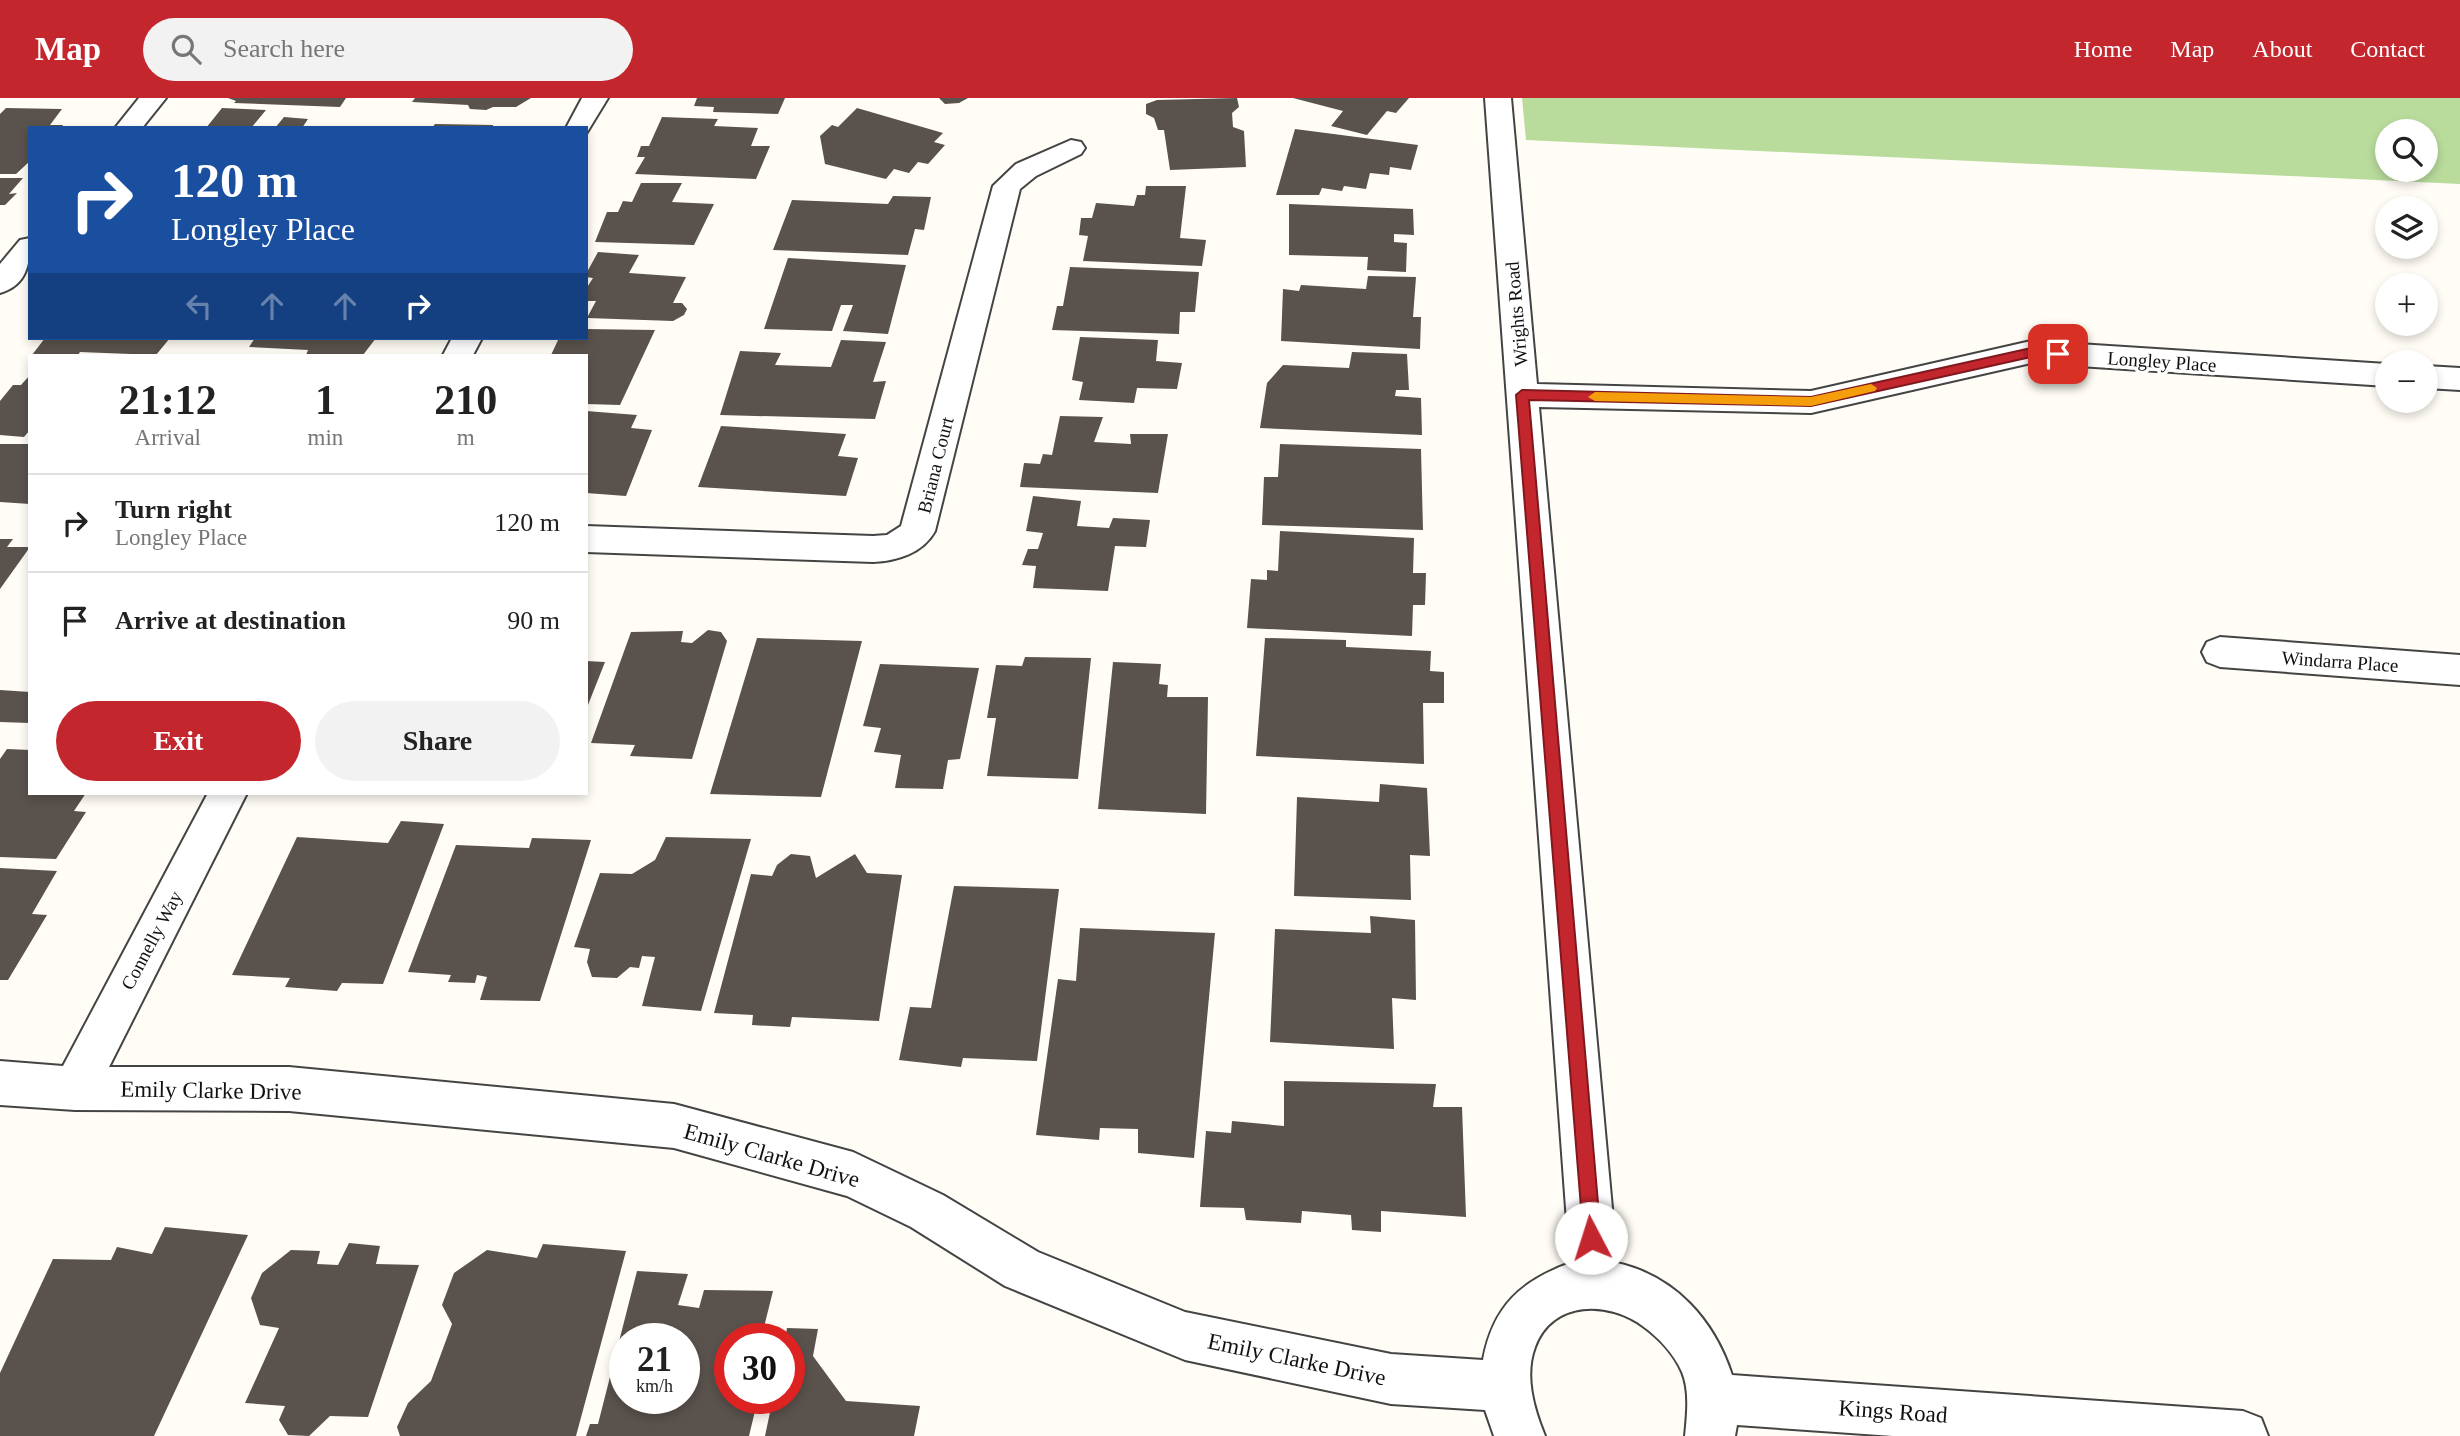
<!DOCTYPE html>
<meta charset="utf-8">
<style>
:root{--surface:#fff;--page:#f2f2f2;--text:#222;--muted:#767676;--line:#e0e0e0;--accent:#c4262e}
body{margin:0;font-family:"Times New Roman",serif;background:var(--page);color:var(--text);height:100vh;display:flex;flex-direction:column;font-size:26px;white-space:nowrap}
*{box-sizing:border-box;margin:0}
p{font-size:23px;color:var(--muted)}
.icon{flex:none;width:38px;height:38px;fill:none;stroke:currentColor;stroke-width:2;stroke-linecap:round;stroke-linejoin:round}
.map{position:relative;flex:1;overflow:hidden}
.sheet{position:absolute;left:28px;top:256px;width:560px;height:441px;display:flex;flex-direction:column;background:var(--surface);border-radius:0px;box-shadow:0 4px 10px #0003}
.sheet>*{flex:none}
.banner{position:absolute;left:28px;top:28px;width:560px;height:214px;border-radius:0px;box-shadow:0 4px 10px #0003;background:#1a4fa0;color:#fff;overflow:hidden}
.buttons{position:absolute;left:2375px;top:21px;display:grid;gap:14px}
.buttons a{display:grid;place-items:center;width:63px;height:63px;border-radius:50%;background:var(--surface);box-shadow:0 4px 10px #0003;font-size:35px}
.speed{position:absolute;left:609px;top:1225px;display:flex;gap:14px;font-size:35px;font-weight:700;text-align:center}
.speed>*{display:grid;place-content:center;width:91px;height:91px;border-radius:50%;background:var(--surface);box-shadow:0 4px 10px #0003;line-height:1}
.speed small{font-size:18px;font-weight:400}
.speed .limit{border:10px solid #d22;background:#fff;color:#111}
.pin{position:absolute;display:grid;place-items:center;width:60px;height:60px;color:#fff;margin:-30px;border-radius:14px;box-shadow:0 4px 10px #0006}
.me{position:absolute;width:77px;margin:-38px;rotate:355deg;stroke-linejoin:round;filter:drop-shadow(0 0 5px #0008)}
.turn{display:flex;align-items:center;gap:24px;height:147px;padding:0 28px;font-size:32px}
.turn .icon{width:91px;height:91px;stroke-width:2.5}
.turn b{display:block;font-size:49px;line-height:60px}
.lanes{display:flex;align-items:center;height:66px;padding:0 28px;background:#0003;justify-content:center;gap:35px;direction:ltr}
.lanes .off{opacity:.35}
.eta{display:flex;justify-content:space-evenly;align-items:center;height:119px;text-align:center}
.eta b{font-size:42px;font-weight:800;line-height:49px}
.cta{display:flex;gap:14px;margin-top:auto;padding:14px 28px}
.cta a{flex:1;height:80px;border-radius:42px;background:var(--accent);color:#fff;font-size:28px;font-weight:800;line-height:80px;text-align:center}
.cta a+a{background:var(--page);color:var(--text)}
ul{padding:0;list-style:none}
li{display:flex;align-items:center;gap:21px;height:98px;padding:0 28px;border-top:2px solid var(--line)}
li div{flex:1}
li b{display:block;font-size:26px}
li em{font-style:normal}
header{display:flex;align-items:center;gap:42px;box-sizing:border-box;height:98px;padding:0 35px;background:var(--accent);color:#fff}
header strong{font-size:33px}
nav{display:flex;gap:38px;margin-inline-start:auto;font-size:24px}
.search{width:490px;height:63px;background:var(--page);display:flex;align-items:center;gap:18px;box-sizing:border-box;padding:0 24px;border-radius:38px;color:var(--muted);font-size:26px}
.map>svg:first-child{display:block}
</style>
<header>
<strong>Map</strong>
<div class="search"><svg class="icon" aria-label="search" viewBox="0 0 24 24"><circle cx="10" cy="10" r="6"/><path d="M15 15l6 6"/></svg>Search here</div>
<nav><a>Home</a><a>Map</a><a>About</a><a>Contact</a></nav>
</header>
<div class="map">
<svg width="2460" height="1338" viewBox="0 0 2460 1338">
<rect width="100%" height="100%" fill="#fffdf5"/>
<path fill="#b9dc9c" fill-rule="evenodd" d="M1522 0H2460V86L1526 42ZM2387 33H2426V72H2387Z"/>
<path fill="#5a524d" fill-rule="evenodd" d="M228 0H346L340 9 234 5 236 3Z
M415 0H531L516 9H493L486 12 470 11 468 7 412 4Z
M697 0H785L778 16 713 14 714 9 694 8Z
M939 0H968L959 5 945 6Z
M1237 0 1239 9 1232 15 1233 29 1244 33 1246 69 1170 72 1164 32H1158L1154 20 1146 16V6L1157 2Z
M1293 0H1409L1396 15 1387 13 1367 37 1331 28 1343 13Z
M6 10 62 11 50 27H63L61 30H30V63L16 76H0V16Z
M222 10 266 12 251 30H206Z
M857 10 943 35 934 44 945 47 928 66 918 64 909 75 894 71 886 81 825 66 820 38 832 27 838 29Z
M284 19 308 21 302 30H275Z
M662 19 718 21 714 28 758 30 751 48H770L756 81 635 76 645 59H637L641 48H649Z
M435 26 493 27V30H432Z
M1295 31 1418 47 1411 72 1390 69 1389 77 1370 75 1366 91 1344 88 1342 93 1322 90 1319 97H1276Z
M0 80H23L9 96 17 95 5 107H0Z
M641 85H682L672 104 714 106 694 147 595 144 607 114H618L623 103 632 104Z
M1146 88H1186L1180 140 1206 142 1202 168 1083 163 1088 138 1079 137 1081 120H1092L1096 105 1134 108 1137 97H1145Z
M893 98 931 99 924 132 915 131 908 157 773 152 792 102 888 106Z
M1289 106 1413 111 1414 137 1394 136V144L1407 145 1406 174 1367 172 1368 159 1289 157Z
M598 154 639 157 629 175 686 179 673 205H682L687 211 684 217 673 223 587 220 596 203H586V191L593 180 586 179V176Z
M788 160 906 167 888 236 843 233 853 207H841L832 233 764 231Z
M1070 169 1199 174 1195 214H1180L1179 236 1052 232 1057 208H1063Z
M1368 178 1416 179 1413 219H1421L1420 251 1281 243 1283 191 1299 193 1301 187 1366 191Z
M586 231 655 232 620 307 586 306V257H551L559 240H586Z
M1080 239 1158 242 1156 263 1182 265 1177 291 1137 290 1134 305 1079 302 1083 284 1072 282Z
M45 240H170L156 257 80 254 78 257H32Z
M255 240H376L363 257H306L308 252 249 249Z
M841 242 886 244 873 284 886 283 875 321 720 317 740 253 781 255 775 267 831 269Z
M1352 254 1407 256 1409 292H1396L1395 298 1421 300 1422 337 1260 330 1267 285 1283 267 1349 270Z
M30 277V332L24 339 0 337V303L13 287H21Z
M586 313 637 317 631 330 652 332 626 398 586 395Z
M1060 318 1103 319 1094 344 1131 346 1130 336H1168L1158 395 1020 389 1024 365 1040 366 1043 356 1052 357Z
M721 328 846 336 838 358 858 360 846 398 698 389Z
M0 346H30V406L0 404Z
M1280 346 1421 351 1423 432 1262 427 1264 379H1278Z
M1033 398 1081 403 1077 428 1109 430 1113 420 1150 422 1146 449 1115 448 1108 493 1033 490 1036 468 1022 467 1028 451H1038L1043 435 1026 433Z
M1280 433 1414 440 1413 475H1426L1425 507H1413L1412 538 1247 530 1251 481 1267 482V472L1278 473Z
M0 441H13L7 449H30L0 491Z
M708 532 721 534 727 543 692 661 630 658 635 647 591 645 631 534 683 533 681 544 692 545Z
M757 540 862 543 821 699 710 696Z
M1265 540 1346 542V549L1431 553 1430 573 1444 574V605H1423L1424 666 1256 658Z
M1025 559 1091 560 1078 681 987 678 996 620H987L996 567 1022 568Z
M586 563 605 564 586 612Z
M1113 564 1161 566 1159 586 1168 587 1167 599H1208L1206 716 1098 711Z
M880 566 979 570 960 661 948 662 943 691 895 690 901 657 874 654 881 630 863 628Z
M0 592 30 594V625L0 624Z
M7 651 30 652V695H86L74 713 86 714 56 761 0 759V661Z
M1380 686 1427 690 1430 758 1410 757 1411 802 1294 798 1297 699 1379 704Z
M401 723 444 726 383 886 342 885 337 893 285 889 290 880 232 877 297 739 388 745Z
M666 739 751 741 701 913 642 908 655 859 642 858 639 870 630 869 617 880 592 879 587 864 590 851 574 849 600 775 632 776 655 762Z
M532 740 591 742 540 903 480 902 487 879 477 877 475 885 448 884 451 877 408 874 456 747 529 750Z
M791 756 810 758 816 780 855 756 867 775 902 777 879 923 792 919 790 929 752 927 753 917 714 915 751 776 772 778 777 767Z
M0 770 57 773 32 816 47 817 8 882H0Z
M954 788 1059 791 1037 963 963 960 961 969 899 962 910 909 931 910Z
M1370 818 1415 822 1416 902 1392 900 1394 951 1270 944 1275 831 1371 835Z
M1080 830 1215 835 1194 1060 1138 1055V1031L1100 1030 1099 1042 1036 1037 1058 881 1076 883Z
M1284 983 1436 986 1433 1009H1462L1466 1119 1381 1113V1134L1352 1132 1351 1117 1302 1113 1301 1125 1246 1122 1244 1110 1200 1109 1206 1033 1231 1035 1232 1023 1284 1028Z
M165 1129 248 1137 154 1338H0V1275L53 1161 111 1162 117 1149 152 1156Z
M349 1145 380 1148 376 1166 419 1167 368 1319 330 1318 309 1338 288 1337 279 1322 285 1308 245 1305 279 1230 260 1227 251 1200 262 1175 291 1152 320 1153 317 1166 338 1167Z
M543 1146 626 1153 576 1338H400L397 1329 408 1305 431 1283 452 1226 442 1207 454 1175 487 1152 537 1160Z
M637 1173 688 1176 678 1207 699 1210 704 1192 773 1193 761 1241H730V1300H746L744 1312 755 1313 749 1338H586L590 1326H598ZM625 1241H684V1300H625Z
M787 1230 818 1231 813 1258 846 1303 920 1308 914 1338H765L773 1300H789V1241H785Z"/>
<g fill="none" stroke-linecap="round" stroke-linejoin="round">
<defs>
<path id="minor" d="M139 0H166L142 30H115Z
M582 0H608L586 36V30H566Z
M1485 0H1511L1537 286 1811 293 2031 243 2387 266V288L2031 265 1811 315 1539 309 1617 1165C1675 1178 1714 1222 1732 1277L2243 1313 2261 1320 2268 1338H1893L1737 1327 1735 1338H1685C1687 1318 1690 1293 1682 1274 1674 1256 1659 1240 1644 1229 1610 1203 1553 1201 1535 1249 1524 1278 1534 1311 1545 1338H1494L1485 1312 1391 1306 1185 1262 1005 1188 911 1129 847 1098 674 1050 289 1013 75 1012 0 1007V963L63 968 208 695H247L109 969H289L674 1006 853 1054 943 1097 1038 1154 1185 1214 1391 1256 1483 1262C1493 1208 1521 1183 1570 1165Z
M1071 42 1081 44 1085 50 1081 56 1036 78 1020 91 935 433C923 455 897 463 873 464L586 454V428L873 438 887 437 901 428 993 88 1016 66Z
M30 140C30 164 28 187 0 195V166L20 142Z
M452 240H482L473 257H443Z
M2426 268 2460 270V292L2426 290Z
M2220 539 2460 557V587L2220 569 2207 564 2202 554 2207 544Z"/>
</defs>
<use href="#minor" stroke="#444" stroke-width="4"/>
<use href="#minor" fill="#fff" fill-rule="evenodd"/>
</g>
<path fill="#c4262e" stroke="#7f191e" stroke-width="2" d="M2031 250 2058 252 2065 256 2058 260 2031 259 1811 308 1529 302 1601 1140 1598 1147 1591 1150 1584 1147 1516 297 1522 292 1811 299Z"/>
<path fill="#f59e0b" d="M1871 286 1877 290 1875 293 1811 308 1595 303 1588 299 1595 294 1811 299Z"/>
<g text-anchor="middle" stroke-width="7" stroke-linejoin="round" paint-order="stroke">
<g font-size="19" fill="#111" stroke="#fff">
<text transform="translate(1516 216) rotate(-95)" y="7">Wrights Road</text>
<text transform="translate(2162 263) rotate(4)" y="7">Longley Place</text>
<text transform="translate(935 367) rotate(-76)" y="7">Briana Court</text>
<text transform="translate(2340 563) rotate(4)" y="7">Windarra Place</text>
<text transform="translate(151 842) rotate(-62)" y="7">Connelly Way</text>
</g>
<g font-size="23" fill="#111" stroke="#fff">
<text transform="translate(211 992) rotate(1)" y="8">Emily Clarke Drive</text>
<text transform="translate(772 1057) rotate(16)" y="8">Emily Clarke Drive</text>
<text transform="translate(1297 1261) rotate(12)" y="8">Emily Clarke Drive</text>
<text transform="translate(1893 1313) rotate(4)" y="8">Kings Road</text>
</g>
</g>
</svg>
<div class="buttons">
<a><svg class="icon" aria-label="search" viewBox="0 0 24 24"><circle cx="10" cy="10" r="6"/><path d="M15 15l6 6"/></svg></a>
<a><svg class="icon" aria-label="layers" viewBox="0 0 24 24"><path d="M12 4l9 5-9 5-9-5zM3 14l9 5 9-5"/></svg></a>
<a>+</a>
<a>−</a>
</div>
<div class="speed"><div>21<small>km/h</small></div><div class="limit">30</div></div>
<div class="pin" style="left:2058px;top:256px;background:#d93025"><svg class="icon" aria-label="arrive" viewBox="0 0 24 24"><path d="M6 21V4h12l-3 4 3 4H6"/></svg></div>
<svg class="me" style="left:1591px;top:1140px" viewBox="-20 -20 40 40"><circle r="19" fill="#fff"/><path d="M0-13L10 11 0 6-10 11z" fill="#c4262e"/></svg>
<div class="banner">
<div class="turn"><svg class="icon" aria-label="right" viewBox="0 0 24 24"><path d="M7 20v-9h11M14 6l5 5-5 5"/></svg><div><b>120 m</b>Longley Place</div></div>
<div class="lanes"><svg class="icon off" aria-label="left" viewBox="0 0 24 24"><path d="M17 20v-9H6M10 6l-5 5 5 5"/></svg><svg class="icon off" aria-label="ahead" viewBox="0 0 24 24"><path d="M12 20V5M6 11l6-6 6 6"/></svg><svg class="icon off" aria-label="ahead" viewBox="0 0 24 24"><path d="M12 20V5M6 11l6-6 6 6"/></svg><svg class="icon" aria-label="right" viewBox="0 0 24 24"><path d="M7 20v-9h11M14 6l5 5-5 5"/></svg></div>
</div>
<section class="sheet">
<div class="eta">
<div><b>21:12</b><p>Arrival</p></div>
<div><b>1</b><p>min</p></div>
<div><b>210</b><p>m</p></div>
</div>
<ul>
<li><svg class="icon" aria-label="right" viewBox="0 0 24 24"><path d="M7 20v-9h11M14 6l5 5-5 5"/></svg><div><b>Turn right</b><p>Longley Place</p></div><em>120 m</em></li>
<li><svg class="icon" aria-label="arrive" viewBox="0 0 24 24"><path d="M6 21V4h12l-3 4 3 4H6"/></svg><div><b>Arrive at destination</b></div><em>90 m</em></li>
</ul>
<div class="cta"><a>Exit</a><a>Share</a></div>
</section>
</div>
